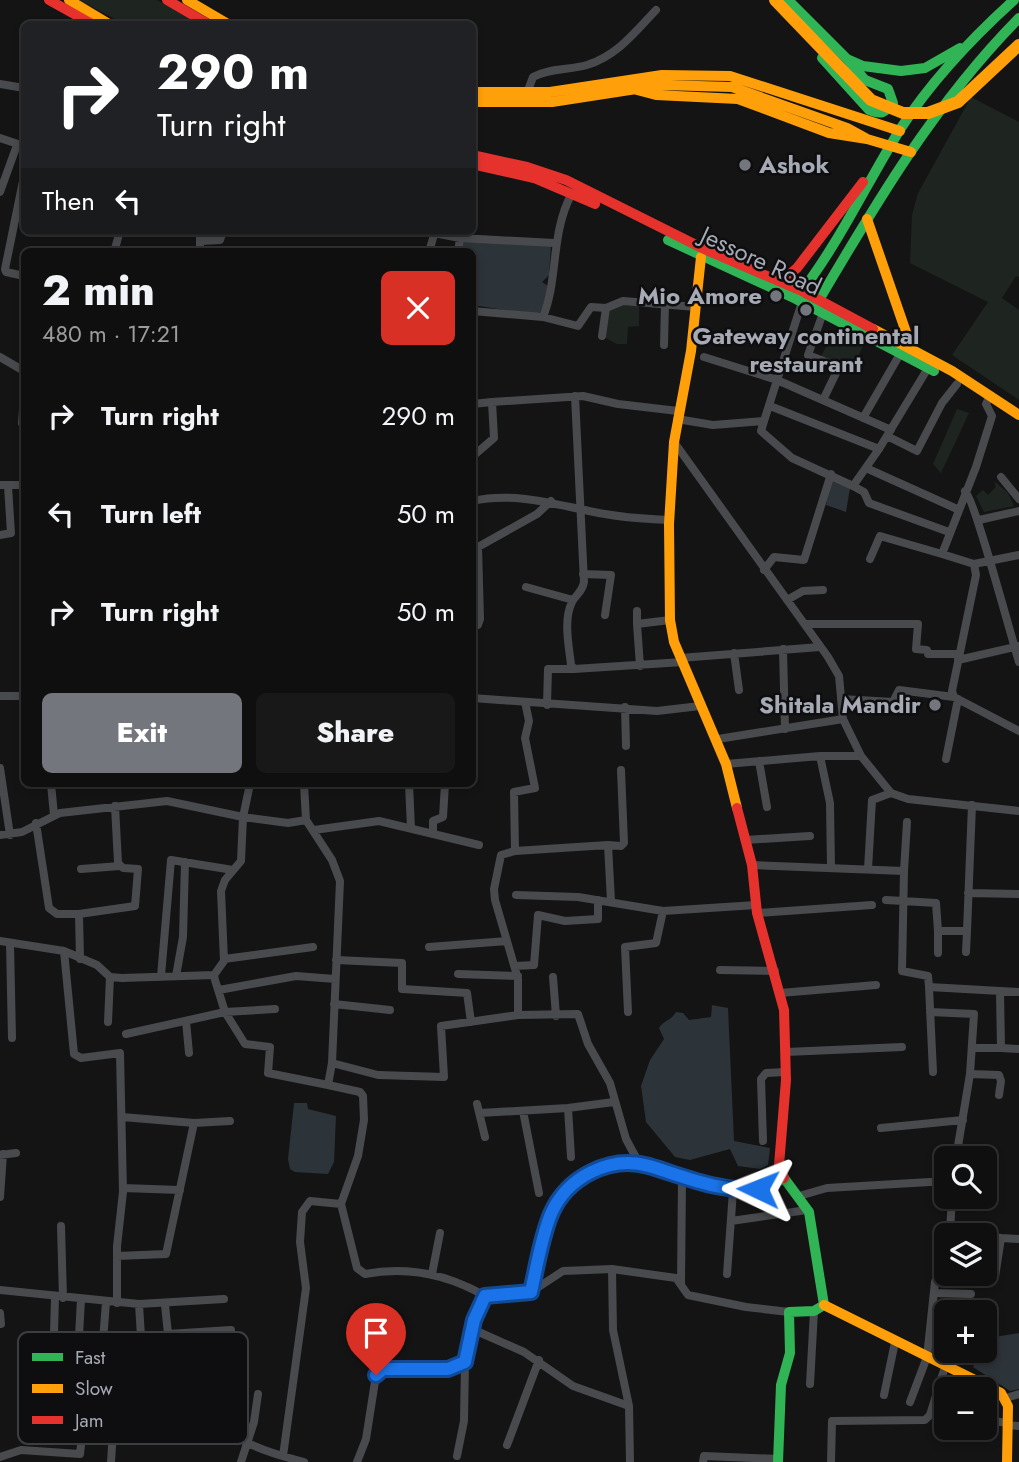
<!DOCTYPE html>
<meta charset="utf-8">
<style>
:root{--surface:#0f0f0f;--page:#181818;--text:#f1f3f6;--muted:#9b9c9e;--line:#2f2f2f;--accent:#73767c}
body{margin:0;font-family:Jost,sans-serif;background:var(--page);color:var(--text);height:100vh;display:flex;flex-direction:column;font-size:26px;white-space:nowrap}
*{box-sizing:border-box;margin:0}
p{font-size:23px;color:var(--muted)}
.icon{flex:none;width:38px;height:38px;fill:none;stroke:currentColor;stroke-width:2;stroke-linecap:round;stroke-linejoin:round}
.map{position:relative;flex:1;overflow:hidden}
.drawer{position:absolute;left:21px;top:248px;width:455px;height:539px;display:flex;flex-direction:column;background:var(--surface);border-radius:10px;box-shadow:0 4px 10px #0003,0 0 0 2px var(--line)}
.drawer>*{flex:none}
.banner{position:absolute;left:21px;top:21px;width:455px;height:214px;border-radius:10px;box-shadow:0 4px 10px #0003,0 0 0 2px var(--line);background:#202124;color:#fff;overflow:hidden}
.tools{position:absolute;left:934px;top:1146px;display:grid;gap:14px}
.tools a{display:grid;place-items:center;width:63px;height:63px;border-radius:10px;background:var(--surface);box-shadow:0 4px 10px #0003,0 0 0 2px var(--line);font-size:35px}
.pin{position:absolute;display:grid;place-items:center;width:60px;height:60px;color:#fff;margin:-72px -30px;border-radius:50% 50% 50% 0;rotate:-45deg;box-shadow:0 0 7px #0007}
.pin .icon{rotate:45deg}
.me{position:absolute;width:77px;margin:-38px;rotate:272deg;stroke-linejoin:round;filter:drop-shadow(0 0 5px #0008)}
.turn{display:flex;align-items:center;gap:24px;height:147px;padding:0 21px;font-size:32px}
.turn .icon{width:91px;height:91px;stroke-width:2.5}
.turn b{display:block;font-size:49px;line-height:60px}
.then{display:flex;align-items:center;height:66px;padding:0 21px;background:#0003;gap:14px;font-size:26px}
.round{display:grid;place-items:center;flex:none;width:74px;height:74px;border-radius:10px;background:var(--page)}
.summary{display:flex;align-items:center;justify-content:space-between;height:119px;padding:0 21px}
h1{font-size:42px;font-weight:800;line-height:52px}
.button{display:flex;gap:14px;margin-top:auto;padding:14px 21px}
.button a{flex:1;height:80px;border-radius:10px;background:var(--accent);color:#fff;font-size:28px;font-weight:800;line-height:80px;text-align:center}
.button a+a{background:var(--page);color:var(--text)}
ul{padding:0;list-style:none}
li{display:flex;align-items:center;gap:21px;height:98px;padding:0 21px}
li div{flex:1}
li b{display:block;font-size:26px}
li em{font-style:normal}
.map>svg:first-child{display:block}
</style>
<div class="map">
<svg width="1019" height="1462" viewBox="0 0 1019 1462">
<rect width="100%" height="100%" fill="#141414"/>
<path fill="#1e241f" d="M79 0H157L198 24H124Z
M971 97 1019 122V277L1016 276 1002 298 1019 310V400L952 355 988 302 910 263 912 215 918 193Z
M639 302V326L628 327 627 344H617L602 336 606 308Z
M846 334 864 344 851 372 820 358 832 335 844 337Z
M957 409 969 413 941 473 933 464Z
M994 481 1008 493 1014 506 984 512 976 496 983 490 988 495 996 487Z"/>
<path fill="#2c3339" d="M461 240 551 246 549 275 542 282 548 286 542 311 534 315 473 305 472 252H460Z
M831 478 850 488 846 512 826 505Z
M712 1005 728 1008 734 1141 770 1148 768 1165 760 1169 738 1166 730 1149 690 1160 675 1157 646 1122 641 1086 650 1060 664 1039 659 1028C664 1020 672 1020 676 1012L683 1013 689 1020 711 1017Z
M294 1103H307L308 1109 336 1116 334 1162 328 1174 295 1172 290 1169 288 1159Z
M1019 1333V1389L1010 1391 973 1367 981 1351H985L988 1338Z"/>
<g fill="none" stroke-linecap="round" stroke-linejoin="round">
<path stroke="#494a4d" stroke-width="8" d="M0 84 24 88
M527 93 533 77C549 68 570 70 587 65 618 55 635 32 656 10
M0 138 24 146
M24 176 5 269 6 272 24 276
M0 192 17 145
M572 193C550 234 559 277 543 317L578 326 591 307 606 308 623 301 696 307
M200 231V252
M434 233 460 238 554 243
M200 241 220 240 223 231
M114 252 120 231
M429 252 435 231
M458 252 460 238
M472 311 543 317
M823 313 808 355 839 367 823 400
M602 336 606 308
M664 345 665 304
M0 357 24 371
M704 357 777 380 891 430
M990 395 986 404 992 416 976 467 942 554 974 564 976 575 952 691 954 697 1019 731
M575 396 584 582C582 593 576 594 572 602 563 620 569 646 571 665L574 669 683 662
M472 404 492 402
M770 406 879 449 928 368
M863 418 900 354
M677 419 713 425 764 421 802 302
M764 421 761 431 792 458 853 486 879 449
M22 423 24 396
M887 436 917 451 942 403 957 384
M674 442 828 657 839 676 843 719 861 756 891 793 908 799 1019 811
M472 457 494 438 492 402 583 396 618 404 678 411
M866 468 957 509
M1001 477 1019 499
M0 485H24
M853 486 864 492 869 503 949 532
M965 491C974 497 1012 640 1019 662
M472 501C513 492 550 503 589 511 616 517 643 519 670 520
M979 520 1019 511
M0 535 11 533 8 486
M870 559 880 536 942 554
M974 564 1019 555
M764 570 774 557 804 560 831 474
M583 574 611 575 605 615
M526 587 573 600
M787 600 803 591 823 590
M637 611V624
M805 624H918L916 649 927 650 928 654H959
M472 627 478 625 480 619 478 547 537 514 551 501
M783 649 785 729
M734 653 739 690
M680 658 820 647
M958 660 1019 646
M640 666 637 624 670 620
M0 696H24
M472 698 657 711 700 706
M841 699 893 702 899 690 954 697
M472 705V745
M547 705 548 669H574
M625 707 626 746
M718 739 843 719
M820 756 830 803 831 868
M946 759 958 699
M759 761 767 807
M726 764 820 756H861
M0 768 10 835
M51 784 54 815
M250 784 243 817 241 861 225 880 221 891 224 961 214 975 215 980 225 1012 245 1044 270 1047 268 1073 328 1085
M304 784 306 820
M409 784 411 828
M306 820 332 860 340 881 332 1063 328 1085 360 1092 363 1096 364 1120 358 1156 341 1204 357 1268 365 1274C408 1266 447 1274 485 1296
M36 823 49 908 57 914H79L80 959
M314 830 379 821 479 845
M433 833V821L443 817 445 784
M0 835 22 832 60 813 167 801 243 817 288 823 306 820
M745 840 810 836
M608 845 621 846 624 843 621 770
M515 851 608 845 611 901
M752 865 904 871 902 971 928 976 929 987 1019 992
M81 869 120 866
M868 869 872 800 891 793
M904 871 907 822
M968 893 1019 894
M516 895 578 897 663 911
M886 900 936 903 938 931H967L966 952
M757 913 872 905
M79 914 135 906 138 869 123 868 118 863 115 806
M938 931V953
M967 931 972 805
M0 941 64 951 74 1054 81 1058 120 1053 123 1192 117 1246V1303
M10 943 12 1038
M429 947 507 941
M64 951 97 965 110 977 122 978 214 975
M224 959 313 947
M336 960 402 963V989L467 993 471 1022
M515 966 534 965 538 915 565 921 598 919V900
M720 970 775 971
M458 974 518 976
M161 976 171 860 233 870
M176 976 183 937 185 862
M553 977 556 1016
M929 987 933 1072
M219 990 296 976 335 979
M780 993 876 985
M334 1004 390 1010
M628 1012 625 947 656 943 663 911 756 905
M930 1012 974 1014 970 1074 956 1158
M518 1015V979L495 900 494 889 501 855 515 851 514 792 535 788 525 738 529 721 525 702
M186 1021 189 1053
M108 1022 110 977
M126 1034 225 1012 275 1009
M972 1048H1001L1000 992
M1001 1048 1019 1049
M786 1052 902 1047
M332 1063 378 1075 444 1077 441 1026 518 1015 578 1014 588 1044 610 1083 626 1139 640 1165
M970 1074 999 1075 1001 1081 999 1095
M477 1104 485 1137
M568 1108 571 1157
M523 1111 539 1193
M480 1113 568 1108 614 1102
M122 1117 194 1123
M881 1128 963 1120
M763 1141 761 1079 766 1073 786 1072
M0 1155 16 1153
M123 1188 180 1190
M799 1196 827 1188 947 1181
M0 1197 3 1154
M731 1221 807 1210
M61 1226 63 1298
M950 1232 981 1236
M1001 1238 1019 1239
M117 1256 166 1254 194 1123 230 1121
M938 1273 941 1235 950 1232 952 1197
M432 1274 440 1233
M727 1274 733 1191
M952 1274 995 1277 1001 1238 985 1236
M681 1284 682 1179
M0 1290 139 1304 224 1299
M531 1292 563 1271 612 1269
M934 1293 971 1294
M139 1304 143 1370 149 1378 151 1398 205 1389
M165 1305 168 1334 231 1330
M0 1313 1 1324
M472 1329 524 1352 573 1386 629 1406 613 1330 612 1269 676 1278 688 1295 746 1307 789 1312
M54 1334 55 1297
M186 1334C197 1357 200 1382 209 1406 221 1440 273 1454 304 1462
M79 1336 81 1299
M810 1384 814 1311
M99 1393 106 1302
M884 1395 895 1342
M1006 1398 1019 1394
M910 1402 927 1357 935 1282 938 1273 947 1274
M629 1406 630 1462
M37 1414 113 1407
M985 1420 1008 1423
M1008 1425 1019 1426
M507 1445 539 1360
M283 1456 306 1288 300 1242 302 1212 310 1201 341 1204
M457 1456 464 1421 465 1362
M0 1457 21 1450 80 1454 85 1409
M111 1462 115 1399 151 1398
M241 1462 254 1422 258 1394
M357 1462 366 1439 376 1375 383 1369H448L465 1362 474 1320 485 1296 531 1292 553 1210 574 1184 607 1164 640 1165 733 1191 758 1189 785 1180
M703 1462 704 1456 779 1459
M831 1462 832 1421 925 1420 930 1415 945 1367"/>
<path stroke="#30b455" stroke-width="10" d="M788 0 847 59 863 66 901 71 925 68 960 48
M822 58 869 110C881 115 885 113 893 103L888 89 865 80 847 59
M668 240 796 299 934 371
M798 296C839 244 866 184 901 128 932 80 972 38 1014 0
M816 305C876 203 935 103 1019 18
M778 1462 781 1385 790 1353 789 1312 814 1311 824 1305 809 1212 784 1178"/>
<path stroke="#ff9f0a" stroke-width="10" d="M69 0 109 24
M187 0 228 24
M637 90 656 95 738 99 829 133 867 139 911 152
M472 92H550L662 75 730 76 900 131
M472 102H552L662 85 732 87 847 128 867 139
M867 219 907 335 905 346
M701 257 691 351 674 442 669 524 670 620 674 642 726 764 737 808
M873 329 952 371 1019 415
M824 1305 1001 1393 1008 1406 1007 1462"/>
<path stroke="#e5322d" stroke-width="10" d="M49 0 92 24
M167 0 208 24
M472 155 527 167 566 180 704 249 802 291 873 329
M472 164 534 178 595 204
M772 277 789 275 797 268 863 182
M737 808 752 865 757 913 784 1010 786 1080 779 1165 784 1178"/>
<path stroke="#ff9f0a" stroke-width="12" d="M775 0 871 100 903 113H928L958 102 1019 45"/>
</g>
<g fill="none" stroke-linecap="round" stroke-linejoin="round">
<defs>
<path id="route" d="M376 1375 383 1369H448L465 1362 474 1320 485 1296 531 1292C537 1266 541 1238 551 1214 567 1177 610 1155 649 1166 686 1177 718 1192 758 1189"/>
</defs>
<use href="#route" stroke="#114b97" stroke-width="18"/>
<use href="#route" stroke="#1a73e8" stroke-width="12"/>
</g>
<g fill="#73767c" stroke="#0e0e10" stroke-width="2.5">
<circle cx="745" cy="165" r="7"/>
<circle cx="776" cy="296" r="7"/>
<circle cx="806" cy="310" r="7"/>
<circle cx="935" cy="705" r="7"/>
</g>
<g text-anchor="middle" stroke-width="5" stroke-linejoin="round" paint-order="stroke">
<g font-size="24" font-weight="bold" fill="#a6aab4" stroke="#0e0e10" text-anchor="end">
<text x="759" y="173" text-anchor="start">Ashok</text>
<text x="762" y="304">Mio Amore</text>
<text x="806" y="344" text-anchor="middle">Gateway continental<tspan x="806" dy="28">restaurant</tspan></text>
<text x="921" y="713">Shitala Mandir</text>
</g>
<g font-size="24" fill="#a6aab4" stroke="#0e0e10">
<text transform="translate(761 261) rotate(25)" y="8">Jessore Road</text>
</g>
</g>
<rect x="18" y="1332" width="230" height="112" rx="10" fill="#0e0e10" stroke="#3c3d41" stroke-width="2"/>
<rect x="32" y="1353" width="31" height="8" fill="#30b455"/>
<rect x="32" y="1384" width="31" height="9" fill="#ff9f0a"/>
<rect x="32" y="1416" width="31" height="8" fill="#e5322d"/>
<g font-size="19" fill="#a6aab4">
<text x="75" y="1364">Fast</text>
<text x="75" y="1395">Slow</text>
<text x="75" y="1427">Jam</text>
</g>
</svg>
<div class="tools">
<a><svg class="icon" aria-label="search" viewBox="0 0 24 24"><circle cx="10" cy="10" r="6"/><path d="M15 15l6 6"/></svg></a>
<a><svg class="icon" aria-label="layers" viewBox="0 0 24 24"><path d="M12 4l9 5-9 5-9-5zM3 14l9 5 9-5"/></svg></a>
<a>+</a>
<a>−</a>
</div>
<div class="pin" style="left:376px;top:1375px;background:#d93025"><svg class="icon" aria-label="arrive" viewBox="0 0 24 24"><path d="M6 21V4h12l-3 4 3 4H6"/></svg></div>
<svg class="me" style="left:758px;top:1189px" viewBox="-20 -20 40 40"><path d="M0-17L14 15 0 8-14 15z" fill="#1a73e8" stroke="#fff" stroke-width="4"/></svg>
<div class="banner">
<div class="turn"><svg class="icon" aria-label="right" viewBox="0 0 24 24"><path d="M7 20v-9h11M14 6l5 5-5 5"/></svg><div><b>290 m</b>Turn right</div></div>
<div class="then">Then<svg class="icon" aria-label="left" viewBox="0 0 24 24"><path d="M17 20v-9H6M10 6l-5 5 5 5"/></svg></div>
</div>
<section class="drawer">
<div class="summary"><div><h1>2 min</h1><p>480 m · 17:21</p></div><a class="round" style="background:#d93025;color:#fff"><svg class="icon" aria-label="close" viewBox="0 0 24 24"><path d="M6 6l12 12M18 6L6 18"/></svg></a></div>
<ul>
<li><svg class="icon" aria-label="right" viewBox="0 0 24 24"><path d="M7 20v-9h11M14 6l5 5-5 5"/></svg><div><b>Turn right</b></div><em>290 m</em></li>
<li><svg class="icon" aria-label="left" viewBox="0 0 24 24"><path d="M17 20v-9H6M10 6l-5 5 5 5"/></svg><div><b>Turn left</b></div><em>50 m</em></li>
<li><svg class="icon" aria-label="right" viewBox="0 0 24 24"><path d="M7 20v-9h11M14 6l5 5-5 5"/></svg><div><b>Turn right</b></div><em>50 m</em></li>
</ul>
<div class="button"><a>Exit</a><a>Share</a></div>
</section>
</div>
